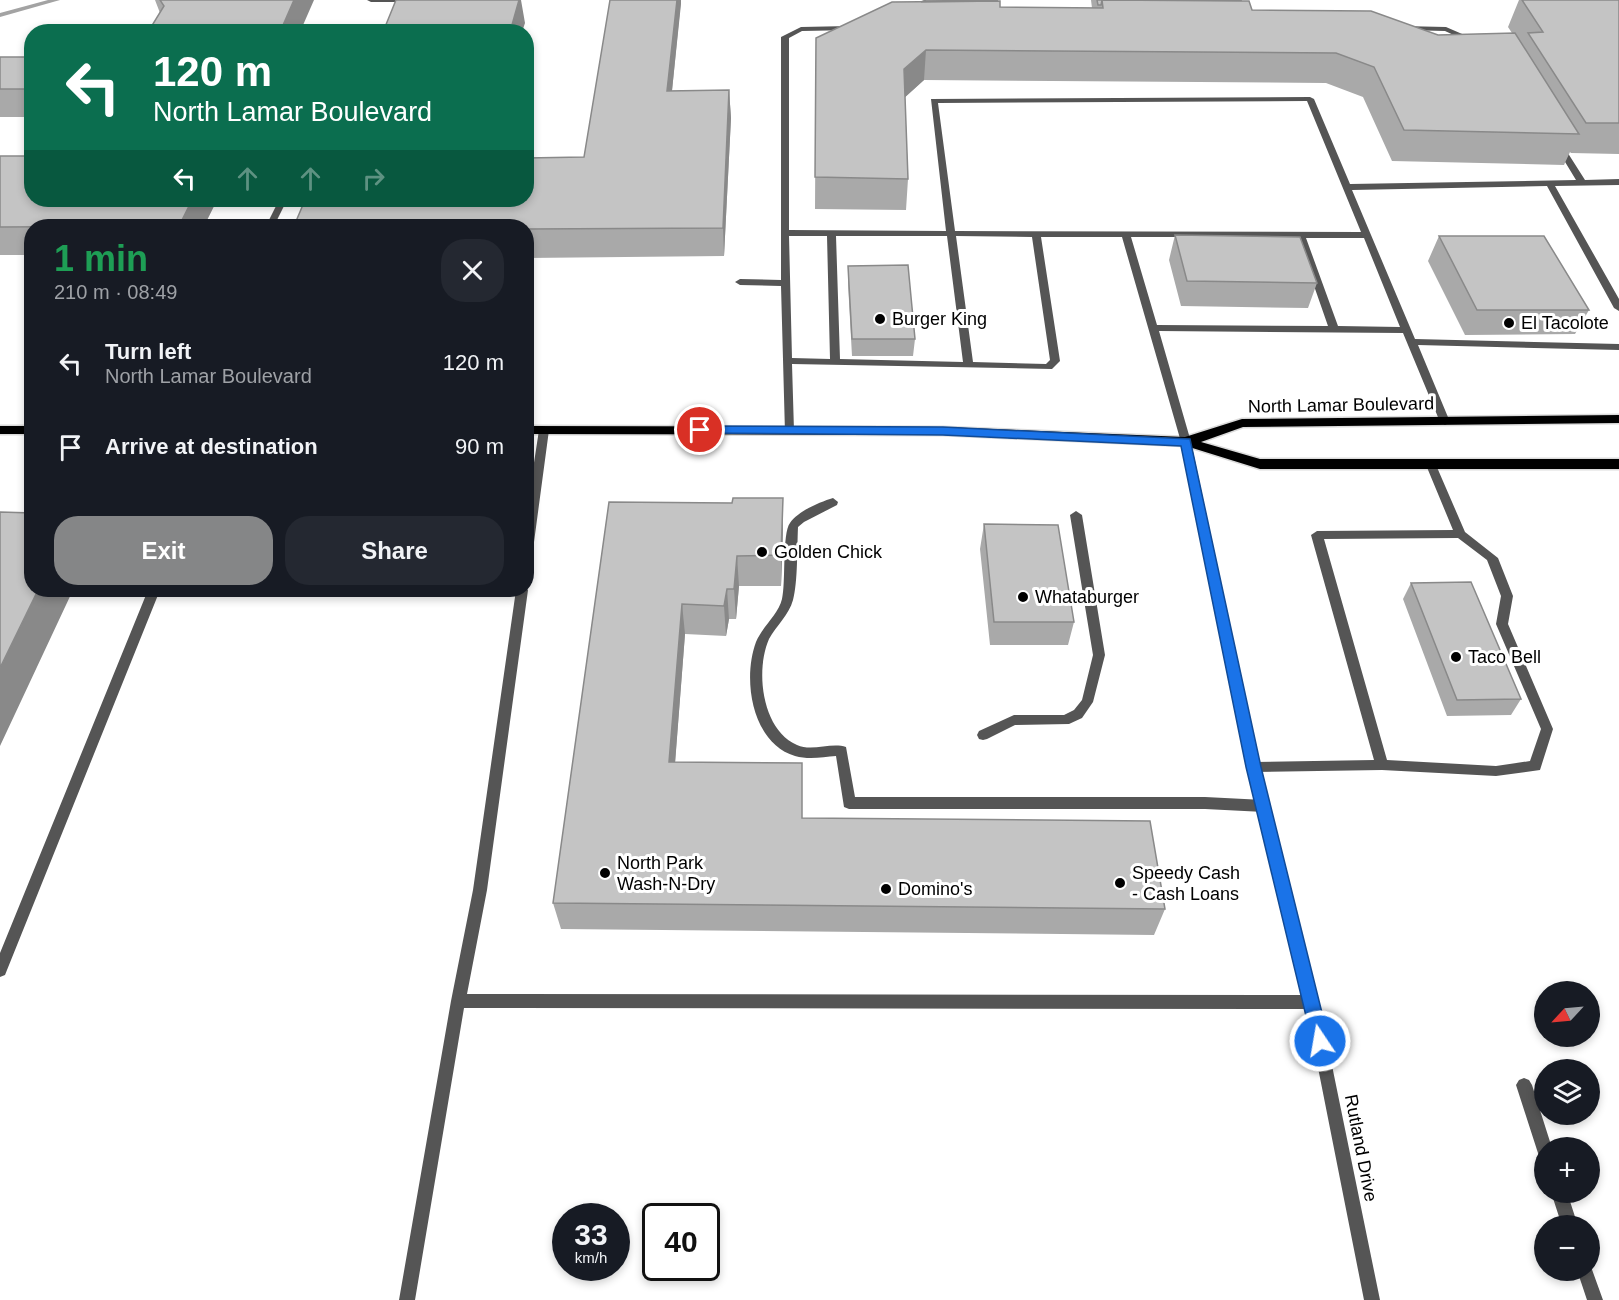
<!DOCTYPE html>
<meta charset="utf-8">
<style>
:root{--surface:#171b24;--page:#242831;--text:#f1f3f6;--muted:#9ea1a6;--accent:#858687}
body{margin:0;font-family:Arial,sans-serif;background:var(--page);color:var(--text);height:100vh;display:flex;flex-direction:column;font-size:22px;white-space:nowrap}
*{box-sizing:border-box;margin:0}
p{font-size:20px;color:var(--muted)}
.icon{flex:none;width:33px;height:33px;fill:none;stroke:currentColor;stroke-width:2;stroke-linecap:round;stroke-linejoin:round}
.map{position:relative;flex:1;overflow:hidden}
.side{position:absolute;left:24px;top:219px;width:510px;height:378px;display:flex;flex-direction:column;background:var(--surface);border-radius:24px;box-shadow:0 3px 9px #0003}
.side>*{flex:none}
.banner{position:absolute;left:24px;top:24px;width:510px;height:183px;border-radius:24px;box-shadow:0 3px 9px #0003;background:#0b6e4f;color:#fff;overflow:hidden}
.needle{width:39px;rotate:244deg}
.buttons{position:absolute;left:1534px;top:981px;display:grid;gap:12px}
.buttons a{display:grid;place-items:center;width:66px;height:66px;border-radius:50%;background:var(--surface);box-shadow:0 3px 9px #0003;font-size:30px}
.speed{position:absolute;left:552px;top:1203px;display:flex;gap:12px;font-size:30px;font-weight:700;text-align:center}
.speed>*{display:grid;place-content:center;width:78px;height:78px;border-radius:50%;background:var(--surface);box-shadow:0 3px 9px #0003;line-height:1}
.speed small{font-size:15px;font-weight:400}
.speed .limit{border:3px solid #111;border-radius:9px;background:#fff;color:#111}
.pin{position:absolute;display:grid;place-items:center;width:51px;height:51px;color:#fff;margin:-26px;border:3px solid #fff;border-radius:50%;box-shadow:0 2px 6px #0007}
.me{position:absolute;width:66px;margin:-33px;rotate:348deg;stroke-linejoin:round;filter:drop-shadow(0 0 4px #0008)}
.turn{display:flex;align-items:center;gap:21px;height:126px;padding:0 30px;font-size:27px}
.turn .icon{width:78px;height:78px;stroke-width:2.5}
.turn b{display:block;font-size:42px;line-height:51px}
.lanes{display:flex;align-items:center;height:57px;padding:0 30px;background:#0003;justify-content:center;gap:30px;direction:ltr}
.lanes .off{opacity:.35}
.round{display:grid;place-items:center;flex:none;width:63px;height:63px;border-radius:24px;background:var(--page)}
.headline{display:flex;align-items:center;justify-content:space-between;height:102px;padding:0 30px}
h1{font-size:36px;font-weight:600;line-height:45px;color:#1e9e55}
.button{display:flex;gap:12px;margin-top:auto;padding:12px 30px}
.button a{flex:1;height:69px;border-radius:24px;background:var(--accent);color:#fff;font-size:24px;font-weight:600;line-height:69px;text-align:center}
.button a+a{background:var(--page);color:var(--text)}
ul{padding:0;list-style:none}
li{display:flex;align-items:center;gap:18px;height:84px;padding:0 30px}
li div{flex:1}
li b{display:block;font-size:22px}
li em{font-style:normal}
.map>svg:first-child{display:block}
</style>
<div class="map">
<svg width="1619" height="1300" viewBox="0 0 1619 1300">
<rect width="100%" height="100%" fill="#fff"/>
<g fill="none" stroke-linecap="round" stroke-linejoin="round">
<path fill="#a3a3a3" fill-rule="evenodd" d="M48 0H60L0 17V13Z"/>
<defs>
<path id="primary" d="M1619 415V423L1243 427 1201 442 1260 459H1619V469H1260L1186 446 943 435 526 434V426L943 427 1185 437 1242 419Z
M0 426H32V434H0Z"/>
</defs>
<use href="#primary" stroke="#dbdbdb" stroke-width="3"/>
<path fill="#555" fill-rule="evenodd" d="M367 0H424L420 2H371Z
M850 26 854 28 853 30 802 31 789 38V230L946 231 931 99 1310 97 1314 99 1350 184 1576 180 1556 147 1560 144 1564 147 1585 180 1619 179V185L1555 186 1619 299V311L1614 308 1547 186 1352 190 1415 339 1619 344V350L1418 345 1450 422 1445 425 1440 422 1403 333 1159 331 1191 442 1186 446 1181 442 1122 237H1041L1060 361 1052 369 792 364 794 431 793 433H785L781 286 740 285 735 282 740 279 781 280V37L801 27ZM1307 101 1361 232 955 231 938 103ZM789 236H827L830 359 792 358ZM836 236H947L963 362 840 359ZM956 236 1032 237 1050 360 1046 364 973 362ZM1131 237H1297L1328 326 1157 325ZM1306 238H1364L1400 327 1338 326Z
M1401 26 1446 27 1476 40 1469 42 1445 31 1404 30 1400 28Z
M279 200H287L274 226H266Z
M544 426 549 430 532 557 526 561V515L539 430Z
M1431 461 1436 465 1465 532 1498 558 1513 596 1508 624 1553 729 1540 770 1496 776 1382 770 1254 772 1249 771 1248 767 1249 763 1254 762 1374 760 1311 535 1317 531 1453 530 1426 465ZM1458 538 1487 560 1501 596 1496 624 1541 729 1530 761 1496 766 1387 760 1324 539Z
M833 498 838 502 837 505 804 522 798 527C797 547 798 582 793 600 789 615 776 626 769 639 755 671 762 730 797 745 812 752 831 742 846 747L855 797H1205L1264 800 1269 802 1271 806 1269 810 1264 812 1205 809H849L844 807 836 756C823 757 809 760 795 756 752 743 742 680 756 642 762 627 778 615 782 599 786 583 782 533 790 523 798 511 820 502 833 498Z
M1076 511 1082 515 1105 655 1093 702 1082 718 1069 724 1015 725 987 739 983 740 979 739 977 735 979 731 1014 715H1064L1074 710 1082 700 1093 655 1070 515Z
M526 588 528 590 487 890 467 994 1312 995 1317 997 1319 1002 1317 1007 1312 1009 464 1008 415 1300H399L451 1001 473 890 516 590H526Z
M148 590H160L7 970 5 975 0 977V953Z
M1524 1078 1529 1080 1532 1085 1552 1148H1545V1158L1539 1156 1537 1150 1516 1085 1519 1080Z
M1551 1192H1567L1578 1226H1562Z
M1590 1264 1603 1300H1587L1577 1270H1590Z"/>
<path fill="#555" fill-rule="evenodd" d="M1186 438 1191 442 1260 767 1319 1002 1380 1300H1364L1305 1002 1248 767 1181 442Z"/>
<use href="#primary" fill="#000" fill-rule="evenodd"/>
</g>
<path fill="#a9a9a9" d="M155 0H314L160 13Z
M610 0H681L672 91 729 90 731 118 724 256 526 258V226L584 157Z
M1091 0H1241L1252 10 1438 35 1512 33 1508 27 1519 0H1619V154L1571 153 1570 152 1564 165 1392 161 1363 97 1326 83 924 80 905 97 908 179 906 210 815 209 816 38 1000 7 1092 8Z
M0 57H32V117H0Z
M0 156 32 200H217L204 226H32V255H0Z
M1175 235 1317 283 1308 308 1181 306 1169 260Z
M1439 236 1589 310 1575 334 1465 335 1428 261Z
M848 266 915 339 913 356H852L848 283Z
M609 502 783 529 781 586H739L736 619H729L726 636 685 634 675 762 802 763V818L1165 909 1154 935 561 929 553 903Z
M984 524 1074 622 1068 645H990L980 549Z
M1411 583 1521 699 1511 715 1447 716 1403 599Z"/>
<path fill="#898989" d="M294 0H314L300 32H280Z
M519 0H521L525 23 522 32H510Z
M677 0H681V4L669 119 667 91Z
M926 50 924 80 902 100 904 69Z
M729 90 731 118 724 256 723 228Z
M192 200H217L204 226H179Z
M783 498V529L781 586V555Z
M737 556 739 586 736 619 734 589Z
M727 589 729 619 726 636 724 606Z
M38 590H73L0 746V668Z
M682 604 685 634 673 790 669 762Z"/>
<path fill="#c4c4c4" stroke="#898989" stroke-width="1.5" d="M160 0H294L280 32H148L164 6Z
M396 0H519L510 32H383Z
M610 0H677L667 91 729 90 723 228 526 229V226H294L305 200H526V158L584 157Z
M926 0H997V1L921 2Z
M1097 0H1102L1101 5H1098Z
M1102 0 1249 1 1252 10 1371 11 1438 35 1515 33 1579 134 1404 130 1374 67 1336 53 926 50 904 69 908 179 815 177 816 38 892 2 1000 1V7L1103 8Z
M1116 0H1241V1Z
M1522 0H1619V123H1586L1528 33 1543 32Z
M0 57H32V89H0Z
M0 156H32V200H192L179 226 0 227Z
M1175 235 1300 237 1317 283 1187 281Z
M1439 236H1544L1589 310H1477Z
M908 265 915 339H852L848 266Z
M733 498H783L781 555 737 556 734 589H727L724 606 682 604 669 762 802 763V818L1150 821 1165 909 553 903 609 502 732 503Z
M0 512 32 513V590H38L0 668Z
M984 524 1058 525 1074 622H994Z
M1471 582 1521 699 1457 700 1411 583Z"/>
<path fill="#1a73e8" stroke="#114b97" stroke-width="1.5" d="M700 426 943 427 1190 439 1261 767 1329 1041 1326 1047 1320 1049 1314 1047 1312 1041 1246 767 1181 446 943 435 696 433V428Z"/>
<g fill="#000" stroke="#fff" stroke-width="2">
<circle cx="880" cy="319" r="6"/>
<circle cx="1509" cy="323" r="6"/>
<circle cx="762" cy="552" r="6"/>
<circle cx="1023" cy="597" r="6"/>
<circle cx="1456" cy="657" r="6"/>
<circle cx="605" cy="873" r="6"/>
<circle cx="1120" cy="883" r="6"/>
<circle cx="886" cy="889" r="6"/>
</g>
<g text-anchor="middle" stroke-width="6" stroke-linejoin="round" paint-order="stroke">
<g font-size="18" fill="#000" stroke="#fff" text-anchor="start">
<text x="892" y="325">Burger King</text>
<text x="1521" y="329">El Tacolote</text>
<text x="774" y="558">Golden Chick</text>
<text x="1035" y="603">Whataburger</text>
<text x="1468" y="663">Taco Bell</text>
<text x="617" y="869">North Park<tspan x="617" dy="21">Wash-N-Dry</tspan></text>
<text x="1132" y="879">Speedy Cash<tspan x="1132" dy="21">- Cash Loans</tspan></text>
<text x="898" y="895">Domino's</text>
</g>
<g font-size="18" fill="#000" stroke="#fff">
<text transform="translate(1341 405) rotate(-1)" y="6">North Lamar Boulevard</text>
<text transform="translate(1361 1148) rotate(79)" y="6">Rutland Drive</text>
</g>
</g>
</svg>
<div class="buttons">
<a><svg class="needle" viewBox="-14 -14 28 28"><path d="M0-13l5 13h-10z" fill="#e53935"/><path d="M0 13l5-13h-10z" fill="#9ea1a6"/></svg></a>
<a><svg class="icon" aria-label="layers" viewBox="0 0 24 24"><path d="M12 4l9 5-9 5-9-5zM3 14l9 5 9-5"/></svg></a>
<a>+</a>
<a>−</a>
</div>
<div class="speed"><div>33<small>km/h</small></div><div class="limit">40</div></div>
<div class="pin" style="left:700px;top:430px;background:#d93025"><svg class="icon" aria-label="arrive" viewBox="0 0 24 24"><path d="M6 21V4h12l-3 4 3 4H6"/></svg></div>
<svg class="me" style="left:1320px;top:1041px" viewBox="-20 -20 40 40"><circle r="17" fill="#1a73e8" stroke="#fff" stroke-width="3"/><path d="M0-11L8 9 0 5-8 9z" fill="#fff"/></svg>
<div class="banner">
<div class="turn"><svg class="icon" aria-label="left" viewBox="0 0 24 24"><path d="M17 20v-9H6M10 6l-5 5 5 5"/></svg><div><b>120 m</b>North Lamar Boulevard</div></div>
<div class="lanes"><svg class="icon" aria-label="left" viewBox="0 0 24 24"><path d="M17 20v-9H6M10 6l-5 5 5 5"/></svg><svg class="icon off" aria-label="ahead" viewBox="0 0 24 24"><path d="M12 20V5M6 11l6-6 6 6"/></svg><svg class="icon off" aria-label="ahead" viewBox="0 0 24 24"><path d="M12 20V5M6 11l6-6 6 6"/></svg><svg class="icon off" aria-label="right" viewBox="0 0 24 24"><path d="M7 20v-9h11M14 6l5 5-5 5"/></svg></div>
</div>
<section class="side">
<div class="headline"><div><h1>1 min</h1><p>210 m · 08:49</p></div><a class="round"><svg class="icon" aria-label="close" viewBox="0 0 24 24"><path d="M6 6l12 12M18 6L6 18"/></svg></a></div>
<ul>
<li><svg class="icon" aria-label="left" viewBox="0 0 24 24"><path d="M17 20v-9H6M10 6l-5 5 5 5"/></svg><div><b>Turn left</b><p>North Lamar Boulevard</p></div><em>120 m</em></li>
<li><svg class="icon" aria-label="arrive" viewBox="0 0 24 24"><path d="M6 21V4h12l-3 4 3 4H6"/></svg><div><b>Arrive at destination</b></div><em>90 m</em></li>
</ul>
<div class="button"><a>Exit</a><a>Share</a></div>
</section>
</div>
